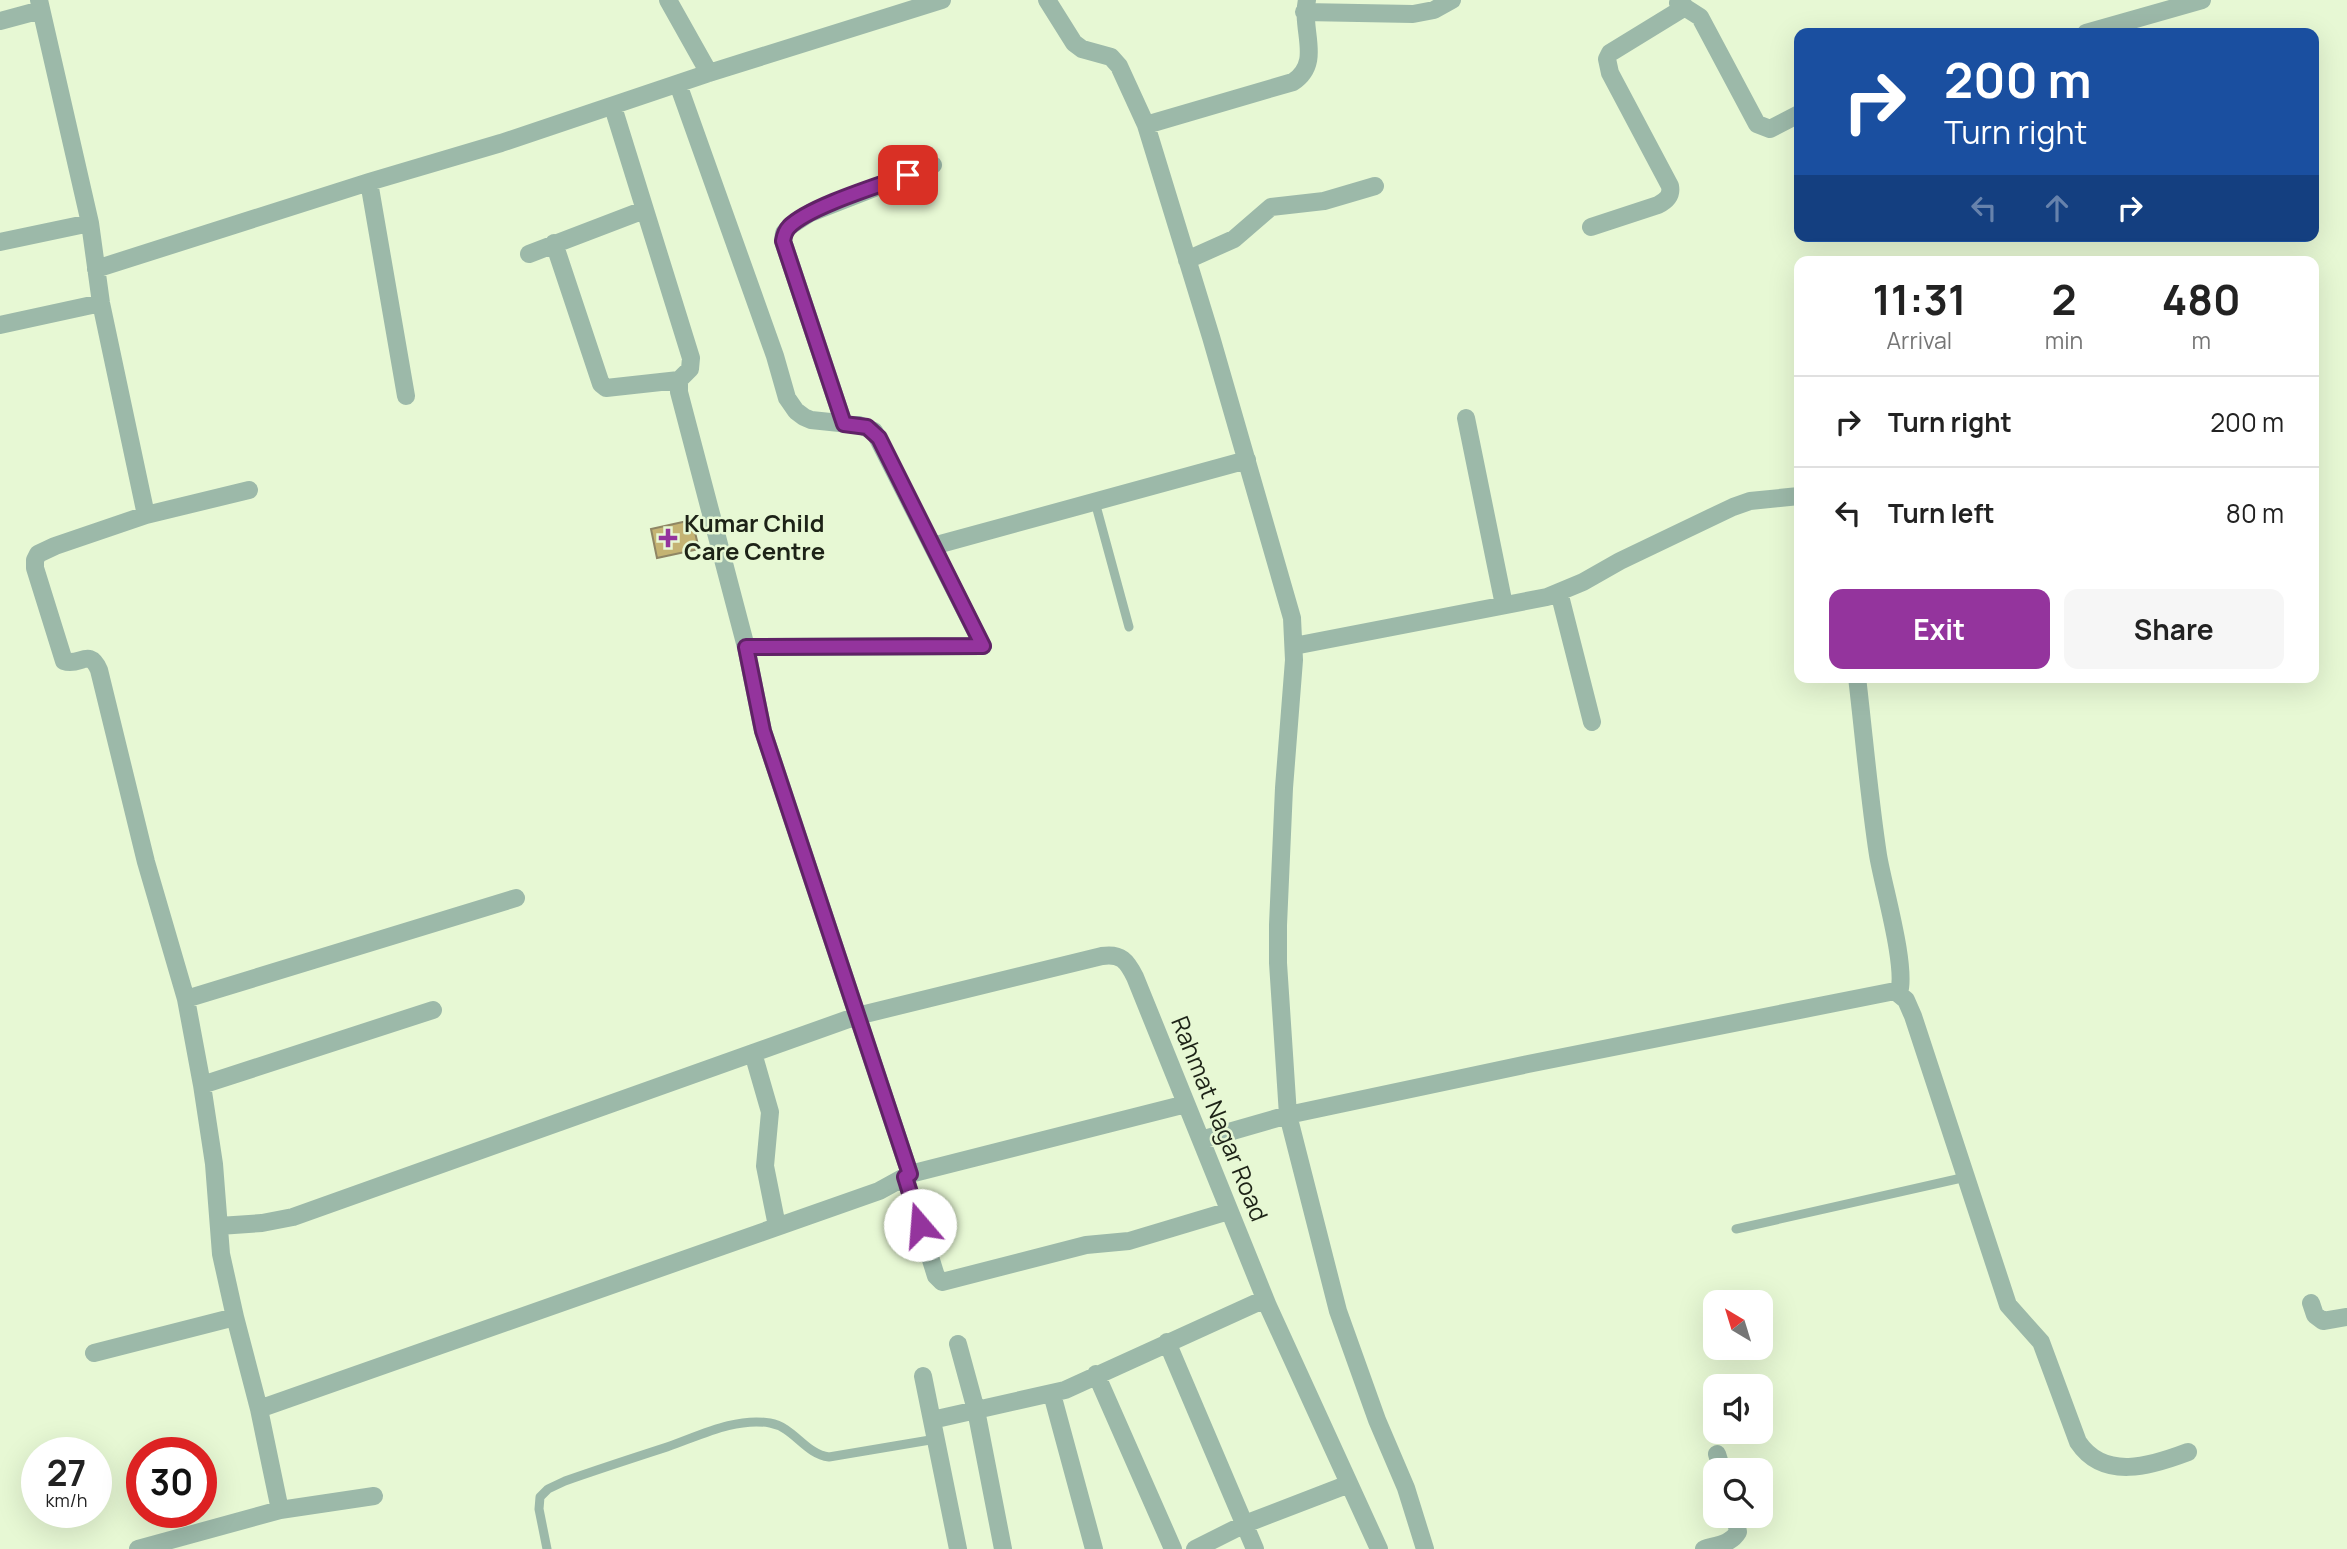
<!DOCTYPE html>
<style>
:root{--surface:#fff;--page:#f6f6f6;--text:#222;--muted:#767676;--line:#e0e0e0;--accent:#94349d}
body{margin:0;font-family:Manrope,sans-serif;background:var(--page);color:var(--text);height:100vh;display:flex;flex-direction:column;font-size:26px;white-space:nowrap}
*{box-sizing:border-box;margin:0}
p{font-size:23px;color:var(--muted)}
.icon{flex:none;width:38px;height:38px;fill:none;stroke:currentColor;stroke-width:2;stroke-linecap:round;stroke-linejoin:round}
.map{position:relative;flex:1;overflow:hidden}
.sheet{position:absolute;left:1794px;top:256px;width:525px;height:427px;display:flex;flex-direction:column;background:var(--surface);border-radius:14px;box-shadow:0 7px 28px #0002}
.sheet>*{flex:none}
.top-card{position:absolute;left:1794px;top:28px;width:525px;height:214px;border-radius:14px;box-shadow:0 7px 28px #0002;background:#1a4fa0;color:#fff;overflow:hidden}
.needle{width:46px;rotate:322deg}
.buttons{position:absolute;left:1703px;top:1290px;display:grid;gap:14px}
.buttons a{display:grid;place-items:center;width:70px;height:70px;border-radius:14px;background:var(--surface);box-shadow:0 7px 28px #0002;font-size:35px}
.speed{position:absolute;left:21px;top:1437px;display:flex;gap:14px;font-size:35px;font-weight:700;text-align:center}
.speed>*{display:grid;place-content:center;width:91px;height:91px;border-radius:50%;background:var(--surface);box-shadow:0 7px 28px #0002;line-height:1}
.speed small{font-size:18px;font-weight:400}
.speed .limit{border:10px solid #d22;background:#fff;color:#111}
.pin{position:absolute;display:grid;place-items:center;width:60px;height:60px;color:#fff;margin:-30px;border-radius:14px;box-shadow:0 4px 10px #0006}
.me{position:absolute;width:77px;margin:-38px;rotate:342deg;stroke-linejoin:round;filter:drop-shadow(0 0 5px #0008)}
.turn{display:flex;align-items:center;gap:24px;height:147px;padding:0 35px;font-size:32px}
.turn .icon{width:91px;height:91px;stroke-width:2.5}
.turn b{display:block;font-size:49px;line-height:60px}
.lanes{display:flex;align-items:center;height:66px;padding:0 35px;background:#0003;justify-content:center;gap:35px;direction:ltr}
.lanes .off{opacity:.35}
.eta{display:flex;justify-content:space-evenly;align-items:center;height:119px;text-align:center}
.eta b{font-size:42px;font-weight:700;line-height:49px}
.primary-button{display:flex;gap:14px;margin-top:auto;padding:14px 35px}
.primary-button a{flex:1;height:80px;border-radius:14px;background:var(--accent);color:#fff;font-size:28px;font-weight:700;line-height:80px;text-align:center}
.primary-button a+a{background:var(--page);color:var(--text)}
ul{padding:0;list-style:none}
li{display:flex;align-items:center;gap:21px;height:91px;padding:0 35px;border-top:2px solid var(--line)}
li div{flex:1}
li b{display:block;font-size:26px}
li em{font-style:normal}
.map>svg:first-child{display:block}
</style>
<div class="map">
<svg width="2347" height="1549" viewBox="0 0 2347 1549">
<rect width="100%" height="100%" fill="#e7f8d4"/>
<path fill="#c4b373" stroke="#8f8664" stroke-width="2" d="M692 520 699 549 657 558 651 529Z"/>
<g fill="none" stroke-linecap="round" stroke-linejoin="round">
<path stroke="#9cb9a9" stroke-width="9" d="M1095 502 1129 627
M1736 1229 1966 1177
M547 1549 539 1509 540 1497 548 1489 565 1481C599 1469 633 1458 667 1447 699 1436 735 1417 770 1423 794 1427 805 1454 829 1457L936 1439"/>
<path stroke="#9cb9a9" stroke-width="18" d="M39 0 90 223 101 303 146 515
M668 0 709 73
M1047 0 1074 43 1082 49 1111 57 1119 66 1146 125 1293 82C1323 62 1300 30 1307 0
M1678 3 1700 17 1757 124 1770 129 1799 114
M1304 12 1413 14 1434 10 1452 0
M0 21 41 10
M2086 33 2202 0
M678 84 775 356 787 398 796 411 804 417 811 420 859 425 874 431 983 646 746 647
M1146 125 1211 337 1292 618 1294 660 1284 788 1278 925V963L1288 1115 1338 1311 1377 1420 1406 1488 1425 1549
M369 182 406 396
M1591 227 1658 205C1666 201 1672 196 1670 186L1610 73 1607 59 1610 53 1685 7
M0 242 90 223
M554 243 601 384 606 388 679 380
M529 254 644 210
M1187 260 1234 239 1271 207 1324 201 1375 186
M96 269 369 182 501 143 709 73 942 0
M0 325 101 303
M1466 418 1504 605
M844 424 783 241 784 233 790 226 810 213 933 165
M933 546 1247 460
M1559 592 1592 722
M1294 646 1547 597 1583 582 1620 561 1733 507 1750 501 1799 496
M1857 677C1864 736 1869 796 1878 855 1883 886 1907 966 1899 993
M186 999 516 898
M753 1053 770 1112 765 1166 777 1226
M202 1085 186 999 146 862 99 670C89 647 80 667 64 661L35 568V560L38 554 55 546 146 515 249 490
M1201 1140 1288 1115 1528 1064 1895 991 1906 1000 1913 1016 2008 1305 2041 1342 2078 1442C2104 1481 2151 1466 2188 1452
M910 1174 1186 1104
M905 1177 936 1276 942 1282 1086 1245 1129 1241 1229 1211
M219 1226 262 1223 293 1217 857 1016 1102 956C1121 953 1127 961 1135 977L1268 1306 1379 1549
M2311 1303 2315 1315 2323 1321 2347 1317
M235 1317 221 1254 214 1164 202 1085 433 1010
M1167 1342 1255 1549
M958 1344 976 1410 1003 1549
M94 1353 235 1317 259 1409 280 1510
M1096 1374 1173 1549
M923 1376 958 1549
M1052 1394 1094 1549
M259 1409 879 1191 910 1174 763 731 746 647 679 392V380L690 369 691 358 613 107
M932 1420 1065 1390 1265 1299
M1717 1454 1722 1470
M138 1549 280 1510 374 1496
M1195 1549 1245 1524 1349 1484
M1704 1549C1717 1545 1731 1544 1738 1532L1735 1516"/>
</g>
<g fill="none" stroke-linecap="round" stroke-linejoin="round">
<defs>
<path id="route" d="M908 175C880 185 808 207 789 227 785 231 784 235 783 241L844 424 867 427 879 438 983 646 746 647 763 731 910 1174 905 1177 920 1225"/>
</defs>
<use href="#route" stroke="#602266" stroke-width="18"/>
<use href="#route" stroke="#94349d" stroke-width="12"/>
</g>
<path fill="#94349d" stroke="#e7f8d4" stroke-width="2.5" d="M664.5 527.5h7v7h7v7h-7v7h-7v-7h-7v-7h7z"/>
<g text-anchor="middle" stroke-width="5" stroke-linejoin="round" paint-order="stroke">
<g font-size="24" font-weight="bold" fill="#1d2317" stroke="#e7f8d4" text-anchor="start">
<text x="684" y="532">Kumar Child<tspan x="684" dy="28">Care Centre</tspan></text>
</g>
<g font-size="24" fill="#1d2317" stroke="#e7f8d4">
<text transform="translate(1219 1119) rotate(68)" y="8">Rahmat Nagar Road</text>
</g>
</g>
</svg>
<div class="buttons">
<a><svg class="needle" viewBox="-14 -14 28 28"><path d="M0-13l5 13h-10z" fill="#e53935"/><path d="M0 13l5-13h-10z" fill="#767676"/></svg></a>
<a><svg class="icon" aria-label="sound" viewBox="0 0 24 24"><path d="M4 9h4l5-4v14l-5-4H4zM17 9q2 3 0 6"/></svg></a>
<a><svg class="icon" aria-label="search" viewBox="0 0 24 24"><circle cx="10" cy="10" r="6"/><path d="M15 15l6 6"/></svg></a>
</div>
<div class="speed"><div>27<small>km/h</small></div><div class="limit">30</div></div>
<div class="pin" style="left:908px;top:175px;background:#d93025"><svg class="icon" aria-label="arrive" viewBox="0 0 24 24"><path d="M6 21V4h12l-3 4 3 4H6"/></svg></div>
<svg class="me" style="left:920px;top:1225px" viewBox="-20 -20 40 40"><circle r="19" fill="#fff"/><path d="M0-13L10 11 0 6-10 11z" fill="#94349d"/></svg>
<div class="top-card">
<div class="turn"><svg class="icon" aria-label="right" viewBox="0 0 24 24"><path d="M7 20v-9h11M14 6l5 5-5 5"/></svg><div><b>200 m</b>Turn right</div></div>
<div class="lanes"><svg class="icon off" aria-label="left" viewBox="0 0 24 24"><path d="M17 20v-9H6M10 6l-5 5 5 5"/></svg><svg class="icon off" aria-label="ahead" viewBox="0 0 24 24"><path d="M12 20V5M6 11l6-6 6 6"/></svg><svg class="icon" aria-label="right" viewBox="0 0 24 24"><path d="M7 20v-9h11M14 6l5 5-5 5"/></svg></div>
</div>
<section class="sheet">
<div class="eta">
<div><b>11:31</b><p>Arrival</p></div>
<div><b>2</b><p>min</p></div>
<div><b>480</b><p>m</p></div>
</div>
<ul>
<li><svg class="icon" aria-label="right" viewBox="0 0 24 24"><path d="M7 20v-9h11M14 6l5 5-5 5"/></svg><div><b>Turn right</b></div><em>200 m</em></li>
<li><svg class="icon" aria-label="left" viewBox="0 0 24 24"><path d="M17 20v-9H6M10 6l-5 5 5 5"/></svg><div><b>Turn left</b></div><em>80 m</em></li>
</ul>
<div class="primary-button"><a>Exit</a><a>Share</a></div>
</section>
</div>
